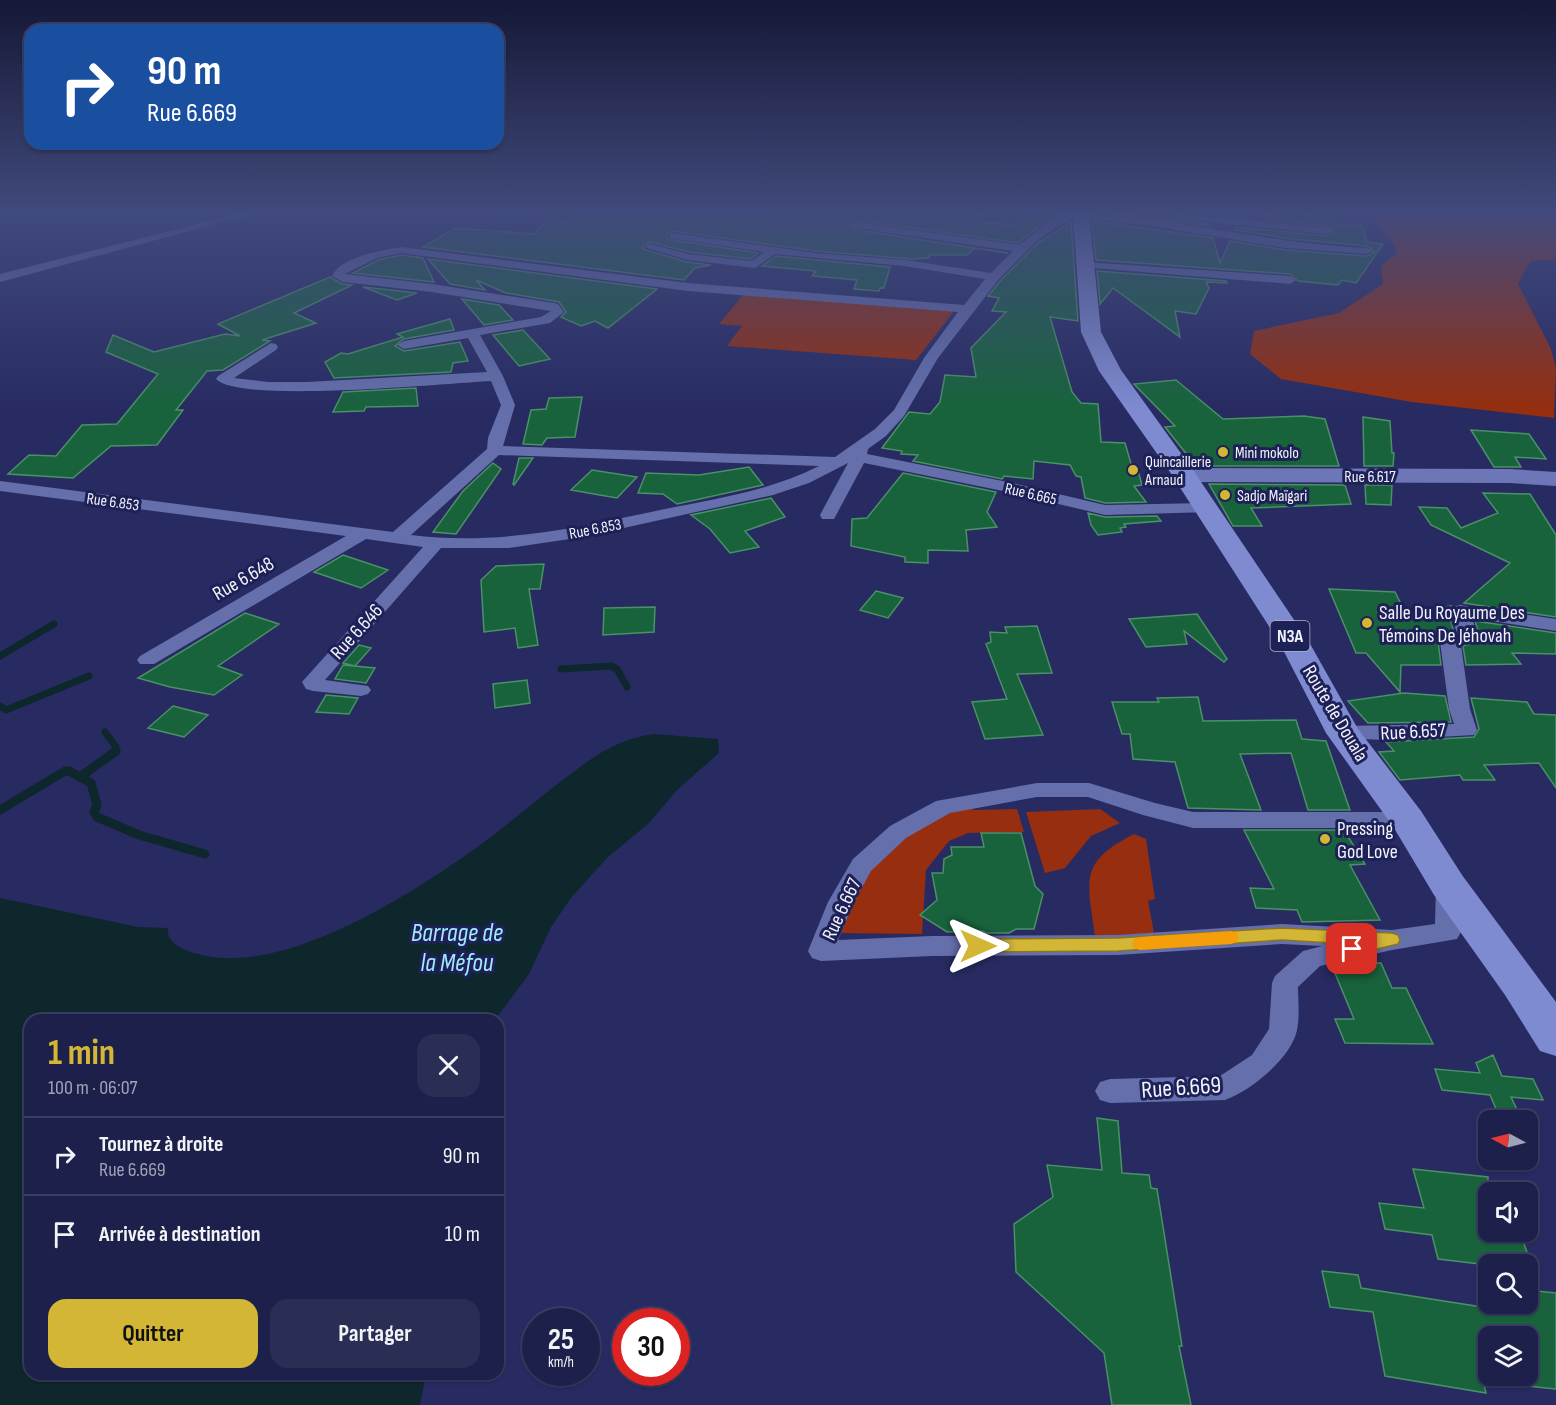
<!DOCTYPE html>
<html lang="fr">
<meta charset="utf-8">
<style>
:root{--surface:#1d204a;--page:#2a2d54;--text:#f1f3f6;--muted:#a0a3b5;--line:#3b3e62;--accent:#d3b635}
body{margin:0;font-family:"Sofia Sans Condensed",sans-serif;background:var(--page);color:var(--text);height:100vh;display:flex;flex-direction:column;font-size:22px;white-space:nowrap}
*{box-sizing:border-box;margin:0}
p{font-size:20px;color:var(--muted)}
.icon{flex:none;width:33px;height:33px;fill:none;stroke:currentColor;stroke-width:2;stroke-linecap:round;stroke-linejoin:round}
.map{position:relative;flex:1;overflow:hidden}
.details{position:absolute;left:24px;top:1014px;width:480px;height:366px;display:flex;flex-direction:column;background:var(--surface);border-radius:18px;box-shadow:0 2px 4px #0004,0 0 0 2px var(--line)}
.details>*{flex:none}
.guide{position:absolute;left:24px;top:24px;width:480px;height:126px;border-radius:18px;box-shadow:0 2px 4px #0004,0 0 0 2px var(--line);background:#1a4fa0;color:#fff;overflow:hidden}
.needle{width:39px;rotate:277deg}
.tools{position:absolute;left:1478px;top:1110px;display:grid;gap:12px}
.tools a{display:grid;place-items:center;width:60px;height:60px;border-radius:12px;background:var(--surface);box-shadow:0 2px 4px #0004,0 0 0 2px var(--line);font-size:30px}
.speed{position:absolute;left:522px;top:1308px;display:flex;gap:12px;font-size:30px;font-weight:700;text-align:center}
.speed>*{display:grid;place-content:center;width:78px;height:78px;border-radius:50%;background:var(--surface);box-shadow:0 2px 4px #0004,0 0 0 2px var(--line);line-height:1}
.speed small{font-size:15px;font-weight:400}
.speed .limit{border:9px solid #d22;background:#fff;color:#111}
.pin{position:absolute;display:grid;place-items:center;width:51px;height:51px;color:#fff;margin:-26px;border-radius:12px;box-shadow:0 3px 9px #0006}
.me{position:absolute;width:66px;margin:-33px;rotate:90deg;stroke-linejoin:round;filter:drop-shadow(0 0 4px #0008)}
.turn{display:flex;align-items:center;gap:21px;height:126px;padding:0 24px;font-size:27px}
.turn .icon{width:78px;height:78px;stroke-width:2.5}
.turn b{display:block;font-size:42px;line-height:51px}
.round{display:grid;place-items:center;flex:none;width:63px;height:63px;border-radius:18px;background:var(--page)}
.overview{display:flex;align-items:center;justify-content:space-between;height:102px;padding:0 24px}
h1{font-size:36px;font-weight:700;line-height:45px;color:var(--accent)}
.cta{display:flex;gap:12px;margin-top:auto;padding:12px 24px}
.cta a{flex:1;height:69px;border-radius:18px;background:var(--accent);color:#111;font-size:24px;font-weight:700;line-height:69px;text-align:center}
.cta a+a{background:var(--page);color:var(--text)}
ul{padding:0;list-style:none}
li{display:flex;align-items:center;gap:18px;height:78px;padding:0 24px;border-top:2px solid var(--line)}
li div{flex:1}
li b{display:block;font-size:22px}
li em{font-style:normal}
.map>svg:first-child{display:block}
</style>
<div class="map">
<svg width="1556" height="1405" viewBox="0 0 1556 1405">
<rect width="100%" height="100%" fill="#272b62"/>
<path fill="#962e0f" d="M1372 214H1556V259L1530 261 1518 284 1551 349 1556 368 1554 418 1412 402 1281 379 1250 354 1254 331 1339 313 1383 284 1381 266 1397 253 1394 245Z
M744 294 955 310 916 360 727 346 742 326 719 324Z
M966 805 974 810 1017 809 1024 832 968 833 949 841 926 870 922 934 835 933 857 884 901 839 935 815Z
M1100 809 1120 823 1091 836 1065 868 1045 873 1026 812Z
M1134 834 1146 839 1155 899 1148 901 1154 933 1095 937C1088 881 1077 863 1134 834Z"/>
<path fill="#0e272d" d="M654 734 718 739 719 753 677 790 649 823 607 858 571 898 551 927 529 974 495 1020H30V1374H426L420 1405H0V898L138 927 168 928C166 942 181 949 194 953 276 979 400 901 466 855 511 824 551 786 597 755 616 744 632 737 654 734Z"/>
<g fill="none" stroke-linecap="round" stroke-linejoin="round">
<path stroke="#0e272d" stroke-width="7" d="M0 656 54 624
M561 669 611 666 617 669 627 687
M0 706 6 710 89 676
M105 732 116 747 114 752"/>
<path stroke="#0e272d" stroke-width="9" d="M80 777 116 751
M0 810 65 771H69L91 783 97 805 94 812 97 817 139 835 205 854"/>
</g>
<path fill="#18633c" stroke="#4b9067" stroke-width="1.5" d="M630 214H982L980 222 1016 225 1022 214H1061L1049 219 1018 243 857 220 850 224 857 230 1008 253 975 248 967 255H930L929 258 912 259 816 251 673 231 667 233V239L758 253 751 259 688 252 651 242 642 246 643 249 687 262 711 265 695 268 684 280 423 247 456 228 533 234 549 220 566 222 570 218 625 217Z
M1109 214H1178L1177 216 1183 221 1209 224 1210 226Z
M1267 214H1311L1313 219 1333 220 1334 224 1362 226 1367 242 1383 244 1356 283 1342 280 1338 285 1298 281 1290 274 1096 260 1092 221 1213 238 1220 263 1230 241 1286 250 1367 256 1375 252 1367 246 1292 239 1235 230 1237 227 1326 236 1333 232 1326 226 1269 220Z
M1071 222 1078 321 1050 317 1072 392 1081 403 1098 404 1101 442 1125 443 1132 467H1137L1142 485 1134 486 1146 502 1105 503 1085 498 1081 477 1076 476 1070 465 1034 461 1033 479 1004 476 1002 479 913 461 918 455 901 454 902 451 882 448 909 412 930 414 940 402 945 375 976 377 971 348 1006 312 992 311 999 298 988 296 1001 280 1039 242Z
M401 255 423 258 434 282 353 273 378 260Z
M776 256 890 267 884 288H880L879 291 854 289 857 280 812 276 816 271 762 266Z
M428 259 657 289 608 328 595 321 581 326 561 317 566 312 559 302 506 293 476 280 485 290 450 284Z
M1097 271 1226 281 1227 283 1206 282 1209 288 1196 314 1175 311 1180 337 1113 288 1100 304Z
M330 277 342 284 352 285 294 313 316 323 262 340 270 341 223 370 207 371 176 410H183L157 445 111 446 73 478 8 474 29 455 56 456 82 425 117 424 158 374 106 352 113 335 154 352 225 334 240 336 218 324Z
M363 287 417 293 397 300Z
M462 299 499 305 513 320 484 325Z
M450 319 454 330 404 339 395 346 404 351 460 342 468 361 453 363 451 372 334 378 325 362 341 353 348 354 403 337 397 334Z
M523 330 550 359 519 366 493 335Z
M1176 380 1223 419 1304 416 1325 419 1339 466H1196L1165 427 1175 426 1134 384Z
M416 388 418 406 366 407 364 411 333 412 343 392Z
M582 397 575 437 547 438 542 445 523 444 531 410 546 409 549 398Z
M1363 417 1390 421 1392 453H1394L1393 466H1364Z
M1471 430 1529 434 1546 459 1515 457 1521 467H1494Z
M519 458H533L514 485 513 484Z
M493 463 501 469 456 534 433 532 463 491Z
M749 467 763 485 677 504 663 494 638 493 646 473 699 475Z
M592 470 637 477 617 498 571 490Z
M903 473 996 492 987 512 997 527 966 530 968 551 928 550V563L905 562V557L851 546 852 519 867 518Z
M1209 484 1345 485 1351 504 1251 508 1262 526H1233Z
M1365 485H1392L1391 505 1366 504Z
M1483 493 1530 494 1556 535V617L1464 603 1510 563 1431 525 1419 507 1447 508 1461 528 1498 513Z
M771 498 785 517 745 531 759 547 730 553 710 529 691 515Z
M1088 513 1105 517 1157 516 1161 521 1124 524 1126 527 1120 528 1122 532 1098 535 1091 525Z
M343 555 388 570 361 588 314 572Z
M544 564 540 589H529L538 645 518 648 515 628 484 632 481 580 496 566Z
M1329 589 1395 592 1406 614 1451 606 1448 612 1454 632 1442 636 1438 641 1441 665H1401L1400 692 1366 653H1356Z
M876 591 903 598 888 618 860 610Z
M655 607 654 632 603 635 604 608Z
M245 613 279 624 218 666 242 675 214 695 170 687 138 678Z
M1197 614 1227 659 1224 662 1184 631 1187 644 1146 647 1129 619Z
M1475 621 1556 633V654L1512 653 1521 664 1466 665 1463 646 1476 642 1480 637Z
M1037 626 1052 673 1017 674 1043 735 985 739 972 702 1007 699 986 644 991 642 990 632 1007 633 1005 627Z
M359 645 371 648 355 666 343 663Z
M343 665 375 668 366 683 335 679Z
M527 680 530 703 495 708 493 684Z
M1404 693 1445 696 1451 722 1368 723 1348 701Z
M326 695 358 698 349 714 316 712Z
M1198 697 1203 721 1296 720 1302 739 1326 741 1350 810H1308L1291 753 1240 754 1261 810 1188 808 1175 762 1133 759 1130 734H1122L1112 702H1159L1157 698Z
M1471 698 1527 702 1534 714 1556 715V788L1539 763 1484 765 1495 780H1463L1460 775 1400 780 1379 752 1394 751 1386 742 1474 737 1479 729Z
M173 706 208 715 184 737 148 728Z
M1244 830H1344L1365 864 1350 865 1380 920 1302 922 1297 910 1256 908 1250 888 1274 889Z
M981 833H1021L1035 886 1043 894 1034 929H1016L1009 933H986L983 931 947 932 920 915 937 900 932 873H943L944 859 952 855 951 847H984Z
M1344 963H1381L1392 988H1406L1433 1044 1345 1043 1335 1019H1354L1332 966Z
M1493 1055 1502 1076 1533 1079 1543 1100 1511 1097 1522 1120H1501L1490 1095 1442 1090 1435 1069 1480 1073 1476 1063Z
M1097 1118 1118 1121 1122 1173 1149 1175 1151 1188 1157 1189 1182 1346H1179L1191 1405H1112L1104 1353 1016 1272 1014 1224 1053 1197 1047 1165 1102 1170Z
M1413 1169 1488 1177V1232H1520L1531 1264H1480L1438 1259 1432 1235 1385 1229 1379 1203 1424 1208Z
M1322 1271 1358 1275 1361 1288 1495 1309 1493 1304H1527V1290L1556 1293V1389L1527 1386V1336H1488V1381L1483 1380 1486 1393 1385 1376 1373 1312 1330 1307Z"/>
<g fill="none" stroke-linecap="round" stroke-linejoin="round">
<path fill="#656fac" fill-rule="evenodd" d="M237 214H253L0 282V274Z
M1066 214C1167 214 1266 244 1367 248L1373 251 1367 254 1286 248 1145 225 1075 217 1058 226 1038 240 999 279 938 358 904 416 886 436 868 449 867 454 1008 482 1105 505 1205 503 1211 504 1213 508 1211 512 1105 515 1008 492 864 463 834 519H822L820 515 848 463 809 483 773 495 583 537 509 548H441L325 680 368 686 371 690 368 694 361 696 313 691 306 689 302 682 423 547 366 539 154 664H140L137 660 140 656 346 536 0 491V481L393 532 487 449 488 438 501 405 491 381C449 383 239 404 216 379L218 376 271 343 276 344 278 347 276 350 234 378 268 382H307L487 372 468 338 404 349 397 345 404 341 541 317 551 311 432 292 343 282 332 276C340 257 383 250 401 247L688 283 964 305 985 279 905 266 775 254 755 268 688 260 644 247 650 244 688 254 752 261 764 252 669 238V234L673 233 816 253 905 260 991 273 1013 251 857 228 852 225 857 222 1019 245 1050 221ZM401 253 688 291 958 312 924 358 894 410 875 429 835 457 503 446 515 405 503 376 480 335 550 323 564 312 558 304 554 303 432 284 345 274 377 258ZM499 455 819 466C772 490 717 499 665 509 580 527 499 546 411 535Z
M1181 214 1326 228 1331 231 1326 234 1184 219 1179 216Z
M1085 262 1290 276 1296 280 1290 284 1081 267V263Z
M1460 605 1556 619V631L1472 618 1478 636 1475 640 1461 645 1470 709 1477 730 1474 735 1387 740 1335 738 1332 733 1335 728 1343 726 1454 724 1449 709 1440 642 1443 638 1457 633 1450 611 1453 607Z
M1037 783H1089L1155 803 1193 812H1408L1416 814 1420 820 1416 826 1408 828H1193L1143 815 1088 797H1037L950 813 906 838 871 871 854 902 838 940 932 936 1118 935 1282 924 1392 930 1435 924 1436 886 1439 880 1448 877 1457 880 1460 886 1461 932 1457 939 1392 950 1320 966 1298 987C1298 1000 1300 1016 1297 1030 1292 1057 1251 1091 1225 1100L1110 1103 1100 1100 1095 1091 1100 1082 1110 1079 1220 1076 1252 1055 1269 1029 1272 983 1275 976 1303 951 1322 946 1282 944 1118 955 932 956 821 961 812 958 808 951 828 902 853 859 890 826 936 801Z"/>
<path fill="#6d77b7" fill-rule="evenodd" d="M1184 468 1509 469 1556 472V486L1509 483 1184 482 1175 480 1172 475 1175 470Z"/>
<path fill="#7f8bd1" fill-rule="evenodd" d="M1073 214H1089L1101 332 1121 370 1193 470 1309 642 1358 729 1421 811 1462 875 1556 1002V1056L1540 1051 1505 995 1434 895 1394 828 1326 733 1279 642 1172 475 1099 371 1081 332Z"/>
</g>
<linearGradient id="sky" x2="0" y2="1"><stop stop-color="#151836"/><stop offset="0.52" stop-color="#414a7c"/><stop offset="1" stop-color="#414a7c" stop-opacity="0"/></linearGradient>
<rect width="1556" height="410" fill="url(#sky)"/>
<path fill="#d3b635" stroke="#897622" stroke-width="1.5" d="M1282 928 1392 933 1398 935 1400 940 1398 944 1352 955 1346 954 1343 949 1348 944 1282 940 1118 951 978 952 972 950 970 946 972 941 978 939 1118 938Z"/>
<path fill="#f59e0b" d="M1231 931 1237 933 1239 937 1237 942 1231 944 1140 950 1134 948 1132 943 1134 939 1140 937Z"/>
<g fill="#d3b635" stroke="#1e2157" stroke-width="2">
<circle cx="1223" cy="452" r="6"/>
<circle cx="1133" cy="470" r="6"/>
<circle cx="1225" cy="495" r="6"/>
<circle cx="1367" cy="623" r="6"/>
<circle cx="1325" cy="839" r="6"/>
</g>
<g text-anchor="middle" stroke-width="6" stroke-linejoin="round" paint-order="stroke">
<g font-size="16" fill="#f1f3fa" stroke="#1e2157" text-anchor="start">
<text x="1235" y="458">Mini mokolo</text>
<text x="1145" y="467">Quincaillerie<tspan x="1145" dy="18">Arnaud</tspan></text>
<text x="1237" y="501">Sadjo Maïgari</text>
</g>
<g font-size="16" fill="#f1f3fa" stroke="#1e2157">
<text x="1370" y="482">Rue 6.617</text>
<text transform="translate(1031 493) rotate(13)" y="6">Rue 6.665</text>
<text transform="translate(113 501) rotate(8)" y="6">Rue 6.853</text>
<text transform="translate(595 528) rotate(-11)" y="6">Rue 6.853</text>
</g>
<rect fill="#1e2157" stroke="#b2b4c9" stroke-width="1.5" x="1270.5" y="621" width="39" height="30" rx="4.5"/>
<g font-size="18" font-weight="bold" fill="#f1f3fa">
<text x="1290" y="642">N3A</text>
</g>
<g font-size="20" fill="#f1f3fa" stroke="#1e2157">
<text transform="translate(243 578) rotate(-30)" y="7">Rue 6.648</text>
<text transform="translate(356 631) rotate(-48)" y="7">Rue 6.646</text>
<text transform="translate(1336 713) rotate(59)" y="7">Route de Douala</text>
<text transform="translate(1413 731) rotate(-3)" y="7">Rue 6.657</text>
<text transform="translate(841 909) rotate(-65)" y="7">Rue 6.667</text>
</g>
<g font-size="20" fill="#f1f3fa" stroke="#1e2157" text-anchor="start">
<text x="1379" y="619">Salle Du Royaume Des<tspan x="1379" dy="23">Témoins De Jéhovah</tspan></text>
<text x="1337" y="835">Pressing<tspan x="1337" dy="23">God Love</tspan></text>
</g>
<g font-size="24" fill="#f1f3fa" stroke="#1e2157">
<text transform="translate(1181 1087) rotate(-4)" y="8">Rue 6.669</text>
</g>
<g font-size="26" font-style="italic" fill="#a1eafe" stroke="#1e2157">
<text x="457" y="941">Barrage de<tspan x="457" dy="30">la Méfou</tspan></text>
</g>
</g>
</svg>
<div class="tools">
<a><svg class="needle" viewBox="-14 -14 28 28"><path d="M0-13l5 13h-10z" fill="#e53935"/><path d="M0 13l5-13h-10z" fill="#a0a3b5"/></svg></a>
<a><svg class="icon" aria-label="sound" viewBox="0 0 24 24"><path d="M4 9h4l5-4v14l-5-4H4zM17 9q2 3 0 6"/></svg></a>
<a><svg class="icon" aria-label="search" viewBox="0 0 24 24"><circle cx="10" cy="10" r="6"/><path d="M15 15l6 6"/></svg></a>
<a><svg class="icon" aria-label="layers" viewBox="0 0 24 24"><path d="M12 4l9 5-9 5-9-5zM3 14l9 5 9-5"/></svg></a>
</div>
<div class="speed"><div>25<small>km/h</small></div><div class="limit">30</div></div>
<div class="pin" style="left:1352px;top:949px;background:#d93025"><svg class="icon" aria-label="arrive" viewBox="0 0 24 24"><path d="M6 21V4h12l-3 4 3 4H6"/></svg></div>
<svg class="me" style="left:978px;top:946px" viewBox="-20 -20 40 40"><path d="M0-17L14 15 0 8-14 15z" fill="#d3b635" stroke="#fff" stroke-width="4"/></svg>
<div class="guide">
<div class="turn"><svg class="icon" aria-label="right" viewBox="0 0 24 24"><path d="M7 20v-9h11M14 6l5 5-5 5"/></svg><div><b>90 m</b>Rue 6.669</div></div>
</div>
<section class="details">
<div class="overview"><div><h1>1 min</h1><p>100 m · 06:07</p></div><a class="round"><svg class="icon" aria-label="close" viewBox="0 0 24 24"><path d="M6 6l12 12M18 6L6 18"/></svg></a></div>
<ul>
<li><svg class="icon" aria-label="right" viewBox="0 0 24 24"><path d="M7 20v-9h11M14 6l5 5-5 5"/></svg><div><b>Tournez à droite</b><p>Rue 6.669</p></div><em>90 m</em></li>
<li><svg class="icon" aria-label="arrive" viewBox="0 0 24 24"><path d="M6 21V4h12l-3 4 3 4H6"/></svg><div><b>Arrivée à destination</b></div><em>10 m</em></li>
</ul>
<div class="cta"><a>Quitter</a><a>Partager</a></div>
</section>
</div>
